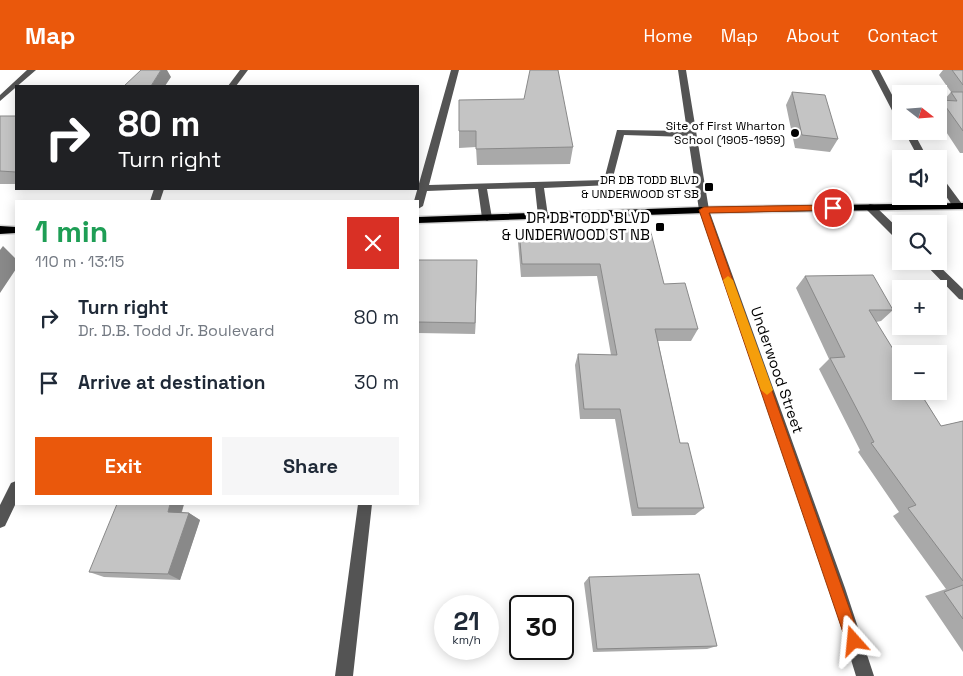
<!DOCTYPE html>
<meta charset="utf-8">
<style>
:root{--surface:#fff;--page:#f6f6f7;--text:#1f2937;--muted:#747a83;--accent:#ea580c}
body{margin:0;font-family:"Space Grotesk",sans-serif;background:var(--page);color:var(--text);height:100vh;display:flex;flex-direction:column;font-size:19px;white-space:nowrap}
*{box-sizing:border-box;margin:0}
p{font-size:16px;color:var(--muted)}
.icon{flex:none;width:28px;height:28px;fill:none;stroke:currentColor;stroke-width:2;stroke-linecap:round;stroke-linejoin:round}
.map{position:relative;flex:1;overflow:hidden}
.side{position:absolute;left:15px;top:130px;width:404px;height:305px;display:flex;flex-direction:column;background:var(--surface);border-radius:0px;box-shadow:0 2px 12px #0003}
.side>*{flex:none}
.top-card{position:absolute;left:15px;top:15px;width:404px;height:105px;border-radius:0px;box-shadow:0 2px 12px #0003;background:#202124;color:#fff;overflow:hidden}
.needle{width:32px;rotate:107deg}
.controls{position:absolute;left:892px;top:15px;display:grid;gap:10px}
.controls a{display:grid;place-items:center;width:55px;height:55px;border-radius:0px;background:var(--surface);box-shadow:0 2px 12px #0003;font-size:25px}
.speed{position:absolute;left:434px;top:525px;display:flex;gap:10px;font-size:25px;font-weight:700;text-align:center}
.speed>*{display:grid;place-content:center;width:65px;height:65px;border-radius:50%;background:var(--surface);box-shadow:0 2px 12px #0003;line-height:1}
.speed small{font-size:12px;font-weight:400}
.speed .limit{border:2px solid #111;border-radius:8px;background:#fff;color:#111}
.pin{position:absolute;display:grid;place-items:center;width:42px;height:42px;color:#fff;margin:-21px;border:2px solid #fff;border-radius:50%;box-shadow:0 1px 5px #0007}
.me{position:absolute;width:55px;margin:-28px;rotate:342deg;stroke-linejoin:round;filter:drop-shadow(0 0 4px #0008)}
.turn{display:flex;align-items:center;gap:18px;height:105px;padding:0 20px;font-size:22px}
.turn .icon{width:65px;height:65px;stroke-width:2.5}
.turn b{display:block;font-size:35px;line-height:42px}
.round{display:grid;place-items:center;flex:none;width:52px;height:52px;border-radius:0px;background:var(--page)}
.head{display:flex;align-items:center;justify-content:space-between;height:85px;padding:0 20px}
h1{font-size:30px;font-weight:700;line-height:38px;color:#1e9e55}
.primary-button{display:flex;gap:10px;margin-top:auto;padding:10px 20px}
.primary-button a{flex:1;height:58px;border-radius:0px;background:var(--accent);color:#fff;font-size:20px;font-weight:700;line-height:58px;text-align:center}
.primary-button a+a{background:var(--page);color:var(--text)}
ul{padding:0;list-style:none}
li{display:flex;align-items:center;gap:15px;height:65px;padding:0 20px}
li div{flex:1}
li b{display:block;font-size:19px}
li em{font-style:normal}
header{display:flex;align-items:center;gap:30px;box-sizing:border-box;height:70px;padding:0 25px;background:var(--accent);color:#fff}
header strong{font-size:24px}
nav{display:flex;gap:28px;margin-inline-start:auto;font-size:18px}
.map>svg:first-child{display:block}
</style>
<header>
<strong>Map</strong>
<nav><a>Home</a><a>Map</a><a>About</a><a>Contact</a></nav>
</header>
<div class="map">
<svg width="963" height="606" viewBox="0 0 963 606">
<rect width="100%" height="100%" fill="#fff"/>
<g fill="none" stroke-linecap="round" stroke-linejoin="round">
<defs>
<path id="major" d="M963 133V139L704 143 418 153V147L704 137Z
M0 156 16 157V163L0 164Z"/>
</defs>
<use href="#major" stroke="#dbdbdb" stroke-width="3"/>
<path fill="#545454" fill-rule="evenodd" d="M27 0H36L0 31V25Z
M240 0H248L236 16H228Z
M451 0H459L429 115 604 110 617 60 687 61 678 0H686L709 140 845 518 874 606H856L829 518 699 140 688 67 624 65 611 115 544 118 548 146 543 149 538 146 535 118 487 119 492 148 487 151 482 148 478 119 427 121 423 136 418 139V131H414L418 117Z
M871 0H879L901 42V53L897 50Z
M904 61H913L928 89H919Z
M939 106 942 107 962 134V138H954L939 116Z
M154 119H164L160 131H150Z
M870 134 874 135 901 161V171L897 170 866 139 865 137Z
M922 191H934L963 219V230L959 229Z
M16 411V433L5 456 0 458V435L11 413Z
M358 434H372L353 606H335Z"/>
<use href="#major" fill="#000" fill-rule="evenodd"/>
</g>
<path fill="#a9a9a9" d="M943 0H963V83H960L939 51V34L941 30H944L951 22 939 5Z
M792 22 838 69 830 82 795 78 786 35Z
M459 30 573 77 570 94 477 95 476 77 459 78Z
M0 46H16V114H0Z
M519 160 664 214 698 259 691 271H658L680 373 704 438 695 445 632 446 615 349H580L575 295 578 284 611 285 597 206 521 207 518 172Z
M418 190H477L475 264 418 263Z
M805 206 893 240 881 251 876 252 941 356 963 351V582L925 526 946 519 893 446 899 442 858 382 860 380 819 299 829 289 796 218Z
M184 434 182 442 189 443 200 450 180 510 104 507 89 502Z
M589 507 717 576 707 579 593 582 584 513Z"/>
<path fill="#898989" d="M161 0H167L171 7 165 16H151Z
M3 176 16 189V199L0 223V180Z
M477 190V203L475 264V253Z
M170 434H184L179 449 168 442Z
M189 443 200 450 180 510 168 504Z"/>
<path fill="#c4c4c4" stroke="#898989" d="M141 0H161L151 16H124Z
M530 0H558L573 77 476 79V61H459V30L524 29Z
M952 0H963V15Z
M792 22 825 25 838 69 802 65Z
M951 22H963V61L941 30 957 31Z
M0 46H16V102L0 101Z
M650 159 664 214 685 213 698 259H655L680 373H688L704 438H638L620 339H584L578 284 617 285 600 194H522L519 160Z
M418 190H477L475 253 418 252Z
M873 205 893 240H869L901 292V321H919L941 356 963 351V511L908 438 916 435 871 373 874 372 830 288 845 287 805 206Z
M117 434H170L168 442 189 443 168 504 89 502Z
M699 504 717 576 597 579 589 507Z
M963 515V549L944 522Z"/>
<path fill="#ea580c" stroke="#983908" d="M833 135 838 138 836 140 709 143 861 571 859 576 854 578 848 576 846 571 699 140 704 137Z"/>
<path fill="#f59e0b" d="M728 206 733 210 773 320 767 325 761 320 723 210Z"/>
<g fill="#000" stroke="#fff" stroke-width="2">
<circle cx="795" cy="63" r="5"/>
<rect x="704" y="112" width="10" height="10" rx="2.5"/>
<rect x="655" y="152" width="10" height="10" rx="2.5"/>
</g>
<g text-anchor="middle" stroke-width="5" stroke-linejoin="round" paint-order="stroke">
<g font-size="12" fill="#000" stroke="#fff" text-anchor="end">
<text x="785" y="60">Site of First Wharton<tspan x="785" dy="14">School (1905-1959)</tspan></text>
<text x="699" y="114">DR DB TODD BLVD<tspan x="699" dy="14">&amp; UNDERWOOD ST SB</tspan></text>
</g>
<g font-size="15" fill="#000" stroke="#fff" text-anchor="end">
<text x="650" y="153">DR DB TODD BLVD<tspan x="650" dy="17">&amp; UNDERWOOD ST NB</tspan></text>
</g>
<g font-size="15" fill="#000" stroke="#fff">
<text transform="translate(777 300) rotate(71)" y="5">Underwood Street</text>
</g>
</g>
</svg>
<div class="controls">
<a><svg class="needle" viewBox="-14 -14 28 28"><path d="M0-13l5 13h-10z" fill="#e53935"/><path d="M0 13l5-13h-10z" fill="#747a83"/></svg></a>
<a><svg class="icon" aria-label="sound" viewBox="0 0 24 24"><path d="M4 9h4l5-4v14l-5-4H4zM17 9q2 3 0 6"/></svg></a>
<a><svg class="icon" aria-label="search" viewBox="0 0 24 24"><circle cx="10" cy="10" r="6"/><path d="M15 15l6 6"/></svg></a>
<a>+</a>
<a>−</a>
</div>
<div class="speed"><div>21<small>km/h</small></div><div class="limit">30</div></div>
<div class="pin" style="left:833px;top:138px;background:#d93025"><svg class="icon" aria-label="arrive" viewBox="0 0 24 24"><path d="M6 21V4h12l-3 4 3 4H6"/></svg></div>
<svg class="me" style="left:854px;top:571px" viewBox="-20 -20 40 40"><path d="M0-17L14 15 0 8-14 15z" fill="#ea580c" stroke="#fff" stroke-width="4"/></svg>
<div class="top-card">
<div class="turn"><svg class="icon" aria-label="right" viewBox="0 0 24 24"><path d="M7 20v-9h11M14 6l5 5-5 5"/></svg><div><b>80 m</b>Turn right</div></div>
</div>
<section class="side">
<div class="head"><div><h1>1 min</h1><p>110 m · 13:15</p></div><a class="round" style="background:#d93025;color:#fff"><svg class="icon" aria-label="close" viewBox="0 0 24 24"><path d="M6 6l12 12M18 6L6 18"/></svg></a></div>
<ul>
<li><svg class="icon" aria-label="right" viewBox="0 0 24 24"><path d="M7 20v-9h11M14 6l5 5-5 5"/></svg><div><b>Turn right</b><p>Dr. D.B. Todd Jr. Boulevard</p></div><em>80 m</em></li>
<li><svg class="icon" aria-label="arrive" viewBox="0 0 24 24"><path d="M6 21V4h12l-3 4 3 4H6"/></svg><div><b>Arrive at destination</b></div><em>30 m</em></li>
</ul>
<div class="primary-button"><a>Exit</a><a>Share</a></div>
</section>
</div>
